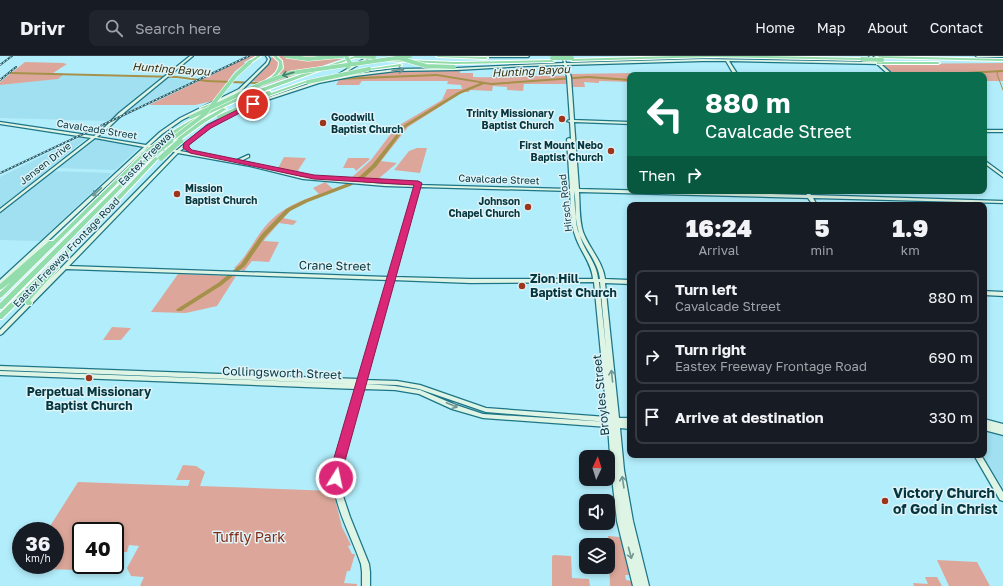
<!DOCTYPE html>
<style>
:root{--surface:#171b24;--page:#20242c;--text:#f1f3f6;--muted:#9ea1a6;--line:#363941}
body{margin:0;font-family:"Golos Text",sans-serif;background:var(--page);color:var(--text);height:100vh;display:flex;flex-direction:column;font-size:15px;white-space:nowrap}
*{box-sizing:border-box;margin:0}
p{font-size:13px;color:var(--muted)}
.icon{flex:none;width:22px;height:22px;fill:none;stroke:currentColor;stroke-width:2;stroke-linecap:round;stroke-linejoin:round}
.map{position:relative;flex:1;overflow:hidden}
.panel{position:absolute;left:627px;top:146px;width:360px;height:256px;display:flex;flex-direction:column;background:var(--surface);border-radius:8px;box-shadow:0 2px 6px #0003}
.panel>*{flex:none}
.guide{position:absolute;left:627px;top:16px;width:360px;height:122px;border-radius:8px;box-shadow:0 2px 6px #0003;background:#0b6e4f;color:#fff;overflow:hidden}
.needle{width:26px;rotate:4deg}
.tools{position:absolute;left:579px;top:394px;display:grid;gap:8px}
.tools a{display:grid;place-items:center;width:36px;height:36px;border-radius:8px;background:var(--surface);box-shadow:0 2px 6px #0003;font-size:20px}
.speed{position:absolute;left:12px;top:466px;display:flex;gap:8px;font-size:20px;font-weight:700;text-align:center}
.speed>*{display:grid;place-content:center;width:52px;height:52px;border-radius:50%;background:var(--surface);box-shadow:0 2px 6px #0003;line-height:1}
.speed small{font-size:10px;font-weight:400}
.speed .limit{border:2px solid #111;border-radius:6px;background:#fff;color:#111}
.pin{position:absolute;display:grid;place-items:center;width:34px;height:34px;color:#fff;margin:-17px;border:2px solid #fff;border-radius:50%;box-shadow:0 1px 4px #0007}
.me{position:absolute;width:44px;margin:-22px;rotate:10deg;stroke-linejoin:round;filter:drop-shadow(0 0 3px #0008)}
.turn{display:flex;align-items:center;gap:14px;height:84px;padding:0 12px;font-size:18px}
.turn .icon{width:52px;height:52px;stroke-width:2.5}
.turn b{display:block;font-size:28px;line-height:34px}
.then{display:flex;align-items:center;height:38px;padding:0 12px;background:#0003;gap:8px;font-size:15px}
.eta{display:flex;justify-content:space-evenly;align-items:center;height:68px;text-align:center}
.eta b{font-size:24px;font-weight:800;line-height:28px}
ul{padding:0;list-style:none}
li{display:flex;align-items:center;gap:12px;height:54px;margin:0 8px 6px;padding:0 4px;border:2px solid var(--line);border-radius:8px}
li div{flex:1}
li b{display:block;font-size:15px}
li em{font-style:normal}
header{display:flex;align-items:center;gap:24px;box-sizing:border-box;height:56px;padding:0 20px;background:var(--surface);border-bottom:1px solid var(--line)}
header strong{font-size:19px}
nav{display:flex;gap:22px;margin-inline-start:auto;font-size:14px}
.search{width:280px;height:36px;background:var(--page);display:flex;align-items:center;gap:10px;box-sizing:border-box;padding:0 14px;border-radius:8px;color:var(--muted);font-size:15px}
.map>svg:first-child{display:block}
</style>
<header>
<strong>Drivr</strong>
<div class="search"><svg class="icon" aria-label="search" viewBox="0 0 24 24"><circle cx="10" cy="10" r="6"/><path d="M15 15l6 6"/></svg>Search here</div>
<nav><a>Home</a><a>Map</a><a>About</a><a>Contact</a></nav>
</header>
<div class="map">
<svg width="1003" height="530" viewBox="0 0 1003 530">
<rect width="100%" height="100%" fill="#b2edfb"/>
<path fill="#a0e0f0" d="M63 19 170 22 192 25 107 65 0 62V29L57 23Z
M82 81 87 82 46 115 112 117 40 185 0 184V121Z
M96 83 140 91 115 114 58 112Z
M984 375 1003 380V432L982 399H984Z"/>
<path fill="#dca79a" d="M251 0H256L244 6 245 8 235 15 213 45 195 49H149Z
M280 0H310L342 3 254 33 260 26 251 25 272 1Z
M25 6 63 7 67 8 53 17 64 18 58 23 0 29V26Z
M1003 7V25H984V19H893L883 8Z
M404 14H461L460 17H473V21C505 22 537 19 570 20L571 18 634 17 630 19V26L599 25V27L584 26 585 31H572V28H524L523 35 507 34V31L493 30 492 35 470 34 469 36H463L408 71 381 105 397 107 377 124 351 122 371 104 396 71 442 44 447 33H462L461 29 447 28 448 25H362L359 29H336L340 22Z
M417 92H427L420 117 394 114 409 95Z
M284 101 306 102 297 116 278 112Z
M348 102H368L370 103 356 115 354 112H343Z
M325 126 333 133 346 128H355C334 136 297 145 283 162L297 165 293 169 279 167 265 183 264 185 279 186 269 206 252 205 244 215 234 212C244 203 250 192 258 180 275 155 292 148 319 138L313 132Z
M178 218 236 220 217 250 186 257 151 256Z
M112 271 131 272 121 284H103Z
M183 409 196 410 205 416 200 430 333 435 342 471 351 489 348 490 352 498H355L350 515H347L344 527 357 528V530H140L144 521 131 520 127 512 139 490 129 489 127 496H124L122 500H115V475H81V496L75 506H81L76 514 45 513 40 510 55 509V475H47L78 426 188 430 190 424H176Z
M608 480 620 481 630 519H625L626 524 631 525 632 530H610Z
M554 499 571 500 572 522 589 523 590 530H552V500Z
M937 504 977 506 990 530H949Z
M925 521H937L942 530H914L913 527 928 528Z"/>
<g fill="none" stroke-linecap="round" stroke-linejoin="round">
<path stroke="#a5914a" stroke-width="1" d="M998 15 997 18 1003 34"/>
<path fill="#a5914a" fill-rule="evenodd" d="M1003 14V16L947 19H927L929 18Z
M10 16 177 20 207 24 258 26 260 27 258 28 207 26 177 22 11 18H10Z
M437 18 491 27 588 20 630 23V25L588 22 491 29 484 28 460 38 406 71 376 111 364 122 350 130 308 146 290 155 265 181 245 210 222 229 181 255H177L176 254 177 253 218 227 241 208 261 179 286 153 304 144 346 128 360 120 372 109 404 69 458 36 480 27 437 20 337 24H336V22Z
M874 18H913L915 19H872Z"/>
<defs>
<path id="secondary" d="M190 0H193L125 56 107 73 97 81 146 89 160 76 180 62 239 33 266 7 268 3 266 0H268L270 3 268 8 241 35 182 64 162 78 150 89 177 94 208 69 240 53 242 54 241 55 210 71 180 95 235 105 248 99H249V101L239 106 303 121 385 128 415 129 417 126H418L420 127V129L570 133 567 83 569 82 571 83 574 133 570 66 567 65 570 64 567 21 564 9 527 10 457 14 396 15 355 20 319 27 258 47 255 46 320 24 355 18 396 13 457 12 564 7 562 0H564L566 7 702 3 875 6 869 0H872L893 19H889L877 8 729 5 738 19H734L726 5H702L567 9 571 21 574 64 630 66V68L574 66 579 133 807 139 804 135H808L811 139 1003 145V147L813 142 817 149H813L808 142 579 136C580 149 579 163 583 176 589 192 603 206 605 223L630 224V228L605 227 619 362H630V373L620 372 624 414 633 465 649 530H633L617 465 611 413 608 371 483 362 452 353 419 338 395 334 363 333 340 412V425L342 437 350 461 369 508 370 516V530H362V516L361 508C353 484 340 462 335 437 333 429 333 420 334 412L356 333 0 319V315L358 328 0 314V310L359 323 388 224 66 213 2 278 0 279V274L175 96 148 91 2 228 0 229V224L144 91 95 82 0 156V153L91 82 0 68V66L94 80 105 71 119 57ZM178 97 250 110 303 123 385 130 415 131 389 221 69 210ZM419 131 570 135C571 151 570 167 576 182 581 196 592 208 593 223H470L394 221ZM574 135C577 148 574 163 578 175 584 192 598 205 600 223H598C597 208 586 197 581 183 575 167 575 152 574 135ZM393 224 470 227 594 226 607 361 486 352 420 329 397 325 365 324ZM599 226H600L606 293ZM364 328 397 329 419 333 486 356 608 366 483 358 456 349 420 334 395 330ZM619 423 625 465 638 517 625 465Z
M369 0H372L340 20 337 19Z
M486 0H529L528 1H487Z
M976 0H1003V1H977Z
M984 74H1003V76H984Z
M984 104 1003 118V121L984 107Z
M984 235 1003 236V240L984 239Z
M984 363 1003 368V379L984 374Z
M974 399H981L1003 436V445L1000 444Z"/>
<path id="highway" d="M257 0H261L251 7H249V5Z
M273 0H277L282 5 283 12C278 19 271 27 263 28V26C271 21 279 17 279 6Z
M355 0H360L237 45 213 56 190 68 168 83 164 82C174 73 188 66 200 59 249 33 303 19 355 0Z
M436 0 486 1 488 2 486 3 438 1Z
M673 0H766L862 2 864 3 862 4 711 1 572 5 570 4 572 3Z
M879 0 1003 3V5L879 2 877 1Z
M384 3 455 6 553 4 555 5 553 6 455 8 383 5V3Z
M878 6H938L940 7 938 8H877V6Z
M400 8 402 9 401 10 369 14 367 13Z
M305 25 308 26 266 41H263L247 50 243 49 268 35H270L271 37Z
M217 45 220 46 204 53 200 52Z
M223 52 227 53 204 67 179 85 175 84 200 65Z
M142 98 146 99 2 241 0 242V236L11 226 2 233 0 234V228L49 185H53Z
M149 99 153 100 2 253H0V247Z
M155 101 159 102 95 170 55 210 58 211 59 212 30 244 32 247 31 249H27L23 244 41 224 2 263H0V257L91 168Z"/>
</defs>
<use href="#secondary" stroke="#1d7586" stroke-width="2.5"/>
<use href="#highway" stroke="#fff" stroke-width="2"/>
<use href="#secondary" fill="#def5e6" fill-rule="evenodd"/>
<use href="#highway" fill="#92ddab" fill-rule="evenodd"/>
<defs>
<path id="rail" d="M0 9 12 0
M0 24 16 11
M0 117 249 0"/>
</defs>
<use href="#rail" stroke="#285b66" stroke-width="2"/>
<use href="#rail" stroke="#e0f3f7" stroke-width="1" stroke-dasharray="2" stroke-linecap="butt"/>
<defs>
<path id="highway-bridge-far1" d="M286 0 308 3 342 0
M346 0 350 7 348 11
M356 0 374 1
M399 2 426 10 454 11
M552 2H572
M862 3 882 4
M308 26 369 13
M191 61 263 27 291 17 410 0
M219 61 262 42
M161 86 163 85
M168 86 205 58 236 19 250 6
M179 86 181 85"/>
<path id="highway-bridge" d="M144 99 162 85
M151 100 170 85
M161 102 180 85"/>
</defs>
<use href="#highway-bridge-far1" stroke="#fff" stroke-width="5" stroke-linecap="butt"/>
<use href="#highway-bridge" stroke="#fff" stroke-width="7" stroke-linecap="butt"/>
<use href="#highway-bridge-far1" stroke="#92ddab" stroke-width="4"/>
<use href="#highway-bridge" stroke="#92ddab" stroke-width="5.5"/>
</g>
<defs><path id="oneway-shaft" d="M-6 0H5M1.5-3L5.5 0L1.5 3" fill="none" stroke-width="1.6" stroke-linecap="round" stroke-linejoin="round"/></defs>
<g stroke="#719693">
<use href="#oneway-shaft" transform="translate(398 14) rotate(-4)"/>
<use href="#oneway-shaft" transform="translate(97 136) rotate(137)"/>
<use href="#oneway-shaft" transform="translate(612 320) rotate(-96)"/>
<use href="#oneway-shaft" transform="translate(452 349) rotate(23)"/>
<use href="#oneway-shaft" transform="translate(623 426) rotate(-99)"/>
<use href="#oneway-shaft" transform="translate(630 497) rotate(75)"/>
</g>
<use stroke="#448170" href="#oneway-shaft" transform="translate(288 18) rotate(164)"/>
<path fill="#db2777" stroke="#8e194d" d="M253 46 255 49 211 72 189 89V91L192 94 314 119 418 125 422 127 343 412 340 426 336 427 332 426 330 422 331 412 414 129 314 123 190 97 183 92 184 87 207 69Z"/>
<g fill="#9d341c" stroke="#e0f3f7" stroke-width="1.5">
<circle cx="562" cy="63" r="4"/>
<circle cx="323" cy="67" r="4"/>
<circle cx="611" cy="95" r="4"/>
<circle cx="177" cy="138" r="4"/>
<circle cx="528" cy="151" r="4"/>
<circle cx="522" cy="230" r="4"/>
<circle cx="89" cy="322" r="4"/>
<circle cx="885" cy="445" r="4"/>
</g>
<g text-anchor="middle" stroke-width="3" stroke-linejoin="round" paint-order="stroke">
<g font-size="10" font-weight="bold" fill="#043640" stroke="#e0f3f7" text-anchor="end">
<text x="554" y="61">Trinity Missionary<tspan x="554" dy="12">Baptist Church</tspan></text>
<text x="331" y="65" text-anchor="start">Goodwill<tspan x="331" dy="12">Baptist Church</tspan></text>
<text x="603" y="93">First Mount Nebo<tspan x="603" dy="12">Baptist Church</tspan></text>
<text x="185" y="136" text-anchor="start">Mission<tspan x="185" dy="12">Baptist Church</tspan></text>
<text x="520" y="149">Johnson<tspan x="520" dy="12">Chapel Church</tspan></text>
</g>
<g font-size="10" fill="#043640" stroke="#e0f3f7">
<text transform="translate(97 73) rotate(9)" y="4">Cavalcade Street</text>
<text transform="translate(146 101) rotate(-45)" y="4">Eastex Freeway</text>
<text transform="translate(45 107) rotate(-38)" y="4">Jensen Drive</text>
<text transform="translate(499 123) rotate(2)" y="4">Cavalcade Street</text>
<text transform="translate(565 147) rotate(-96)" y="4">Hirsch Road</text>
<text transform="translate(66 196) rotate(-46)" y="4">Eastex Freeway Frontage Road</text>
</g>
<g font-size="11" font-style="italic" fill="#38300f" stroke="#e0f3f7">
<text transform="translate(171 13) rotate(4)" y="4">Hunting Bayou</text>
<text transform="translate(531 15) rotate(-3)" y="4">Hunting Bayou</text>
</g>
<g font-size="12" fill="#043640" stroke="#e0f3f7">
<text transform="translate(335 210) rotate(1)" y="4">Crane Street</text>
<text transform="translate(282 317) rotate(2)" y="4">Collingsworth Street</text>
<text transform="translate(601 339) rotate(-96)" y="4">Broyles Street</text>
</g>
<g font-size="12" font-weight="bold" fill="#043640" stroke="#e0f3f7" text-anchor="start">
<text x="530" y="227">Zion Hill<tspan x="530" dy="14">Baptist Church</tspan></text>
<text x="89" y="340" text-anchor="middle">Perpetual Missionary<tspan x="89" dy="14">Baptist Church</tspan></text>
</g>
<g font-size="14" font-weight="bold" fill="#043640" stroke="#e0f3f7" text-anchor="start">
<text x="893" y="442">Victory Church<tspan x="893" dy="16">of God in Christ</tspan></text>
</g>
<g font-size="14" fill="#822b17" stroke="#e0f3f7">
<text x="249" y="486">Tuffly Park</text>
</g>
</g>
</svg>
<div class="tools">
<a><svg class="needle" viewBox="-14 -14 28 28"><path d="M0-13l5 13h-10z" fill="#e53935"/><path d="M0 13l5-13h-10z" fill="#9ea1a6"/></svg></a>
<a><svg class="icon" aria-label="sound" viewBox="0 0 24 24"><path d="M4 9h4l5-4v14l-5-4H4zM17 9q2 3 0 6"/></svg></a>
<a><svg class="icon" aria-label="layers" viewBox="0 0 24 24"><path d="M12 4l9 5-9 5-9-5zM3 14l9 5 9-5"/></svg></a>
</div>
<div class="speed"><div>36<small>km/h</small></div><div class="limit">40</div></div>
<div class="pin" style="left:253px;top:48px;background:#d93025"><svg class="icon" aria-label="arrive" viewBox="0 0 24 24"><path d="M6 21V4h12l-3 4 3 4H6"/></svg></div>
<svg class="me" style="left:336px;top:422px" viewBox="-20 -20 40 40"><circle r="17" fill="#db2777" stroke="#fff" stroke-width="3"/><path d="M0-11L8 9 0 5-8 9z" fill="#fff"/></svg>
<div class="guide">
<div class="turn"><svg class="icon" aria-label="left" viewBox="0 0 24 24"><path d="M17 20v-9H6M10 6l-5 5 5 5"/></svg><div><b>880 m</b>Cavalcade Street</div></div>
<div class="then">Then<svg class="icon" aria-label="right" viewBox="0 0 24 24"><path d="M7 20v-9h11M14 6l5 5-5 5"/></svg></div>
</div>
<section class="panel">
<div class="eta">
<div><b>16:24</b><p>Arrival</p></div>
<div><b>5</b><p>min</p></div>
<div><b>1.9</b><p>km</p></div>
</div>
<ul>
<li><svg class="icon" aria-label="left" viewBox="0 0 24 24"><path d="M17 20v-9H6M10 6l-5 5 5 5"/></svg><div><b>Turn left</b><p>Cavalcade Street</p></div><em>880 m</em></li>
<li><svg class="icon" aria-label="right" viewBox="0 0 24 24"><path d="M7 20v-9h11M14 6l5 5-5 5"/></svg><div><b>Turn right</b><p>Eastex Freeway Frontage Road</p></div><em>690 m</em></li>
<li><svg class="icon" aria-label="arrive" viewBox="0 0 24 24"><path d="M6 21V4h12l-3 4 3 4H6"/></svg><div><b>Arrive at destination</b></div><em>330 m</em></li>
</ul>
</section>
</div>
